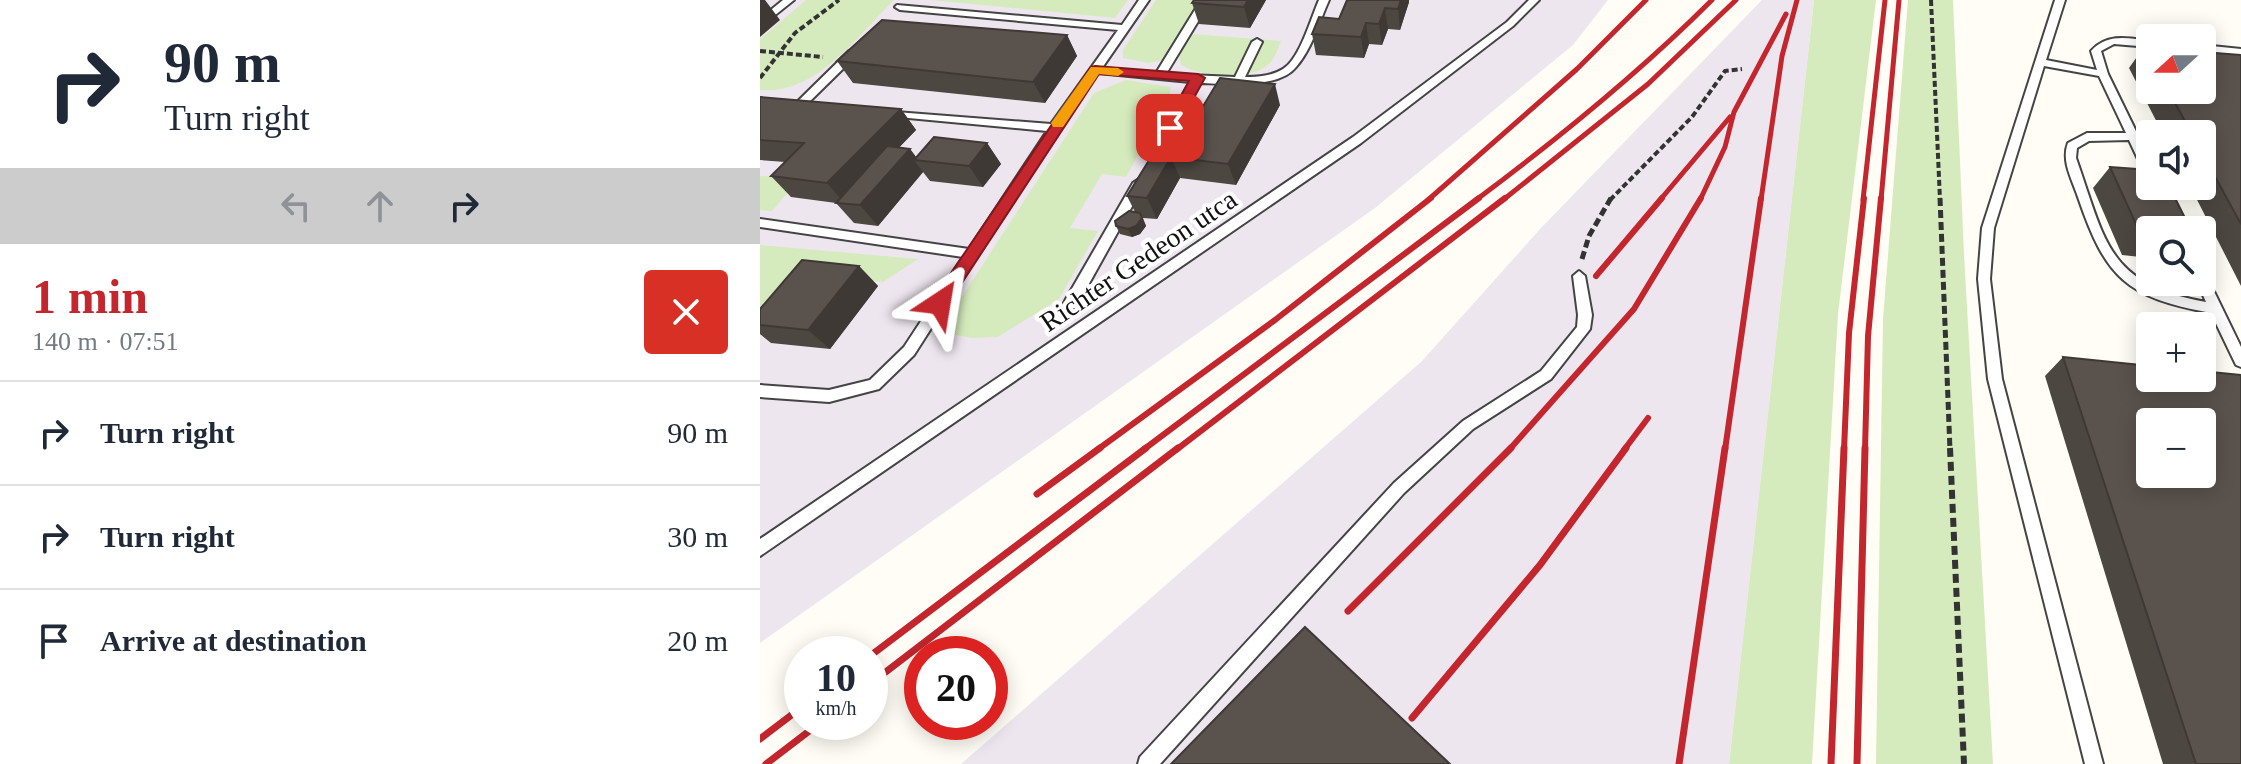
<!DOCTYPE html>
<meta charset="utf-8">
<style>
:root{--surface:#fff;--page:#f2f2f3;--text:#1f2937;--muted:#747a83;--line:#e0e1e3;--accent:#c4262e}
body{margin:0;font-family:"Times New Roman",serif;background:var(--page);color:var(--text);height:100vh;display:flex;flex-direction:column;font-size:30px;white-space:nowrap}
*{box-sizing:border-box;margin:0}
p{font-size:26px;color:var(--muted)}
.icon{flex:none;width:44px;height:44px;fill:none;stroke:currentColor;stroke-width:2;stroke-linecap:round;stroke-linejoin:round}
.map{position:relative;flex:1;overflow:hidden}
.panel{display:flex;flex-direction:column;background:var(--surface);width:760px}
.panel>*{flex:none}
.hud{background:#fff;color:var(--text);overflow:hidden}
.needle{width:52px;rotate:249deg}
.fabs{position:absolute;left:1376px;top:24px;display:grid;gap:16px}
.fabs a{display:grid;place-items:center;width:80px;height:80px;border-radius:8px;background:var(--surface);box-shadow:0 4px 20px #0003;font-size:40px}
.speed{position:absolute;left:24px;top:636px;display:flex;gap:16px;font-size:40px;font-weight:700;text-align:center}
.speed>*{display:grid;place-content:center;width:104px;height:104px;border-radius:50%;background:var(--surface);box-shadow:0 4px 20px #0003;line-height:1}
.speed small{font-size:20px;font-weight:400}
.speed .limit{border:12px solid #d22;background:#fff;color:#111}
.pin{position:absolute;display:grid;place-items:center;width:68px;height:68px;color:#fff;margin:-34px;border-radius:16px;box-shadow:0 4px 12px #0006}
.me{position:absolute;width:88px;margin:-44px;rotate:33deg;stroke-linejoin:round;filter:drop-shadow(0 0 6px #0008)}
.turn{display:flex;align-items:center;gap:28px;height:168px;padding:0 32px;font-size:36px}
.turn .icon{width:104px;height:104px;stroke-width:2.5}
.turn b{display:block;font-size:56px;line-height:68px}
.lanes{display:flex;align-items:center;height:76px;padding:0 32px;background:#0003;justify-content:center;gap:40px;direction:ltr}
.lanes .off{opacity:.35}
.round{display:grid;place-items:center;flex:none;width:84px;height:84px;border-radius:8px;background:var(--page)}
.overview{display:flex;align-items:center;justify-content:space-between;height:136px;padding:0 32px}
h1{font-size:48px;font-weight:700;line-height:60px;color:var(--accent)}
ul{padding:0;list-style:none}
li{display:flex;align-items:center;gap:24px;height:104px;padding:0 32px;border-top:2px solid var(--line)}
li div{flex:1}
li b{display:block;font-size:30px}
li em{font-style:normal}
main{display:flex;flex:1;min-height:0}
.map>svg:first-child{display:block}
</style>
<main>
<section class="panel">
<div class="hud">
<div class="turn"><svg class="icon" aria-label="right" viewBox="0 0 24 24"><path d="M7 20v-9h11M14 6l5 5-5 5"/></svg><div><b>90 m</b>Turn right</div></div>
<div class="lanes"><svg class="icon off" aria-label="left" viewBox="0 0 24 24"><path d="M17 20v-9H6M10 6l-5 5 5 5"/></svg><svg class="icon off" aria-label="ahead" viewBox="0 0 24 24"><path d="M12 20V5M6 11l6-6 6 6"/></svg><svg class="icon" aria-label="right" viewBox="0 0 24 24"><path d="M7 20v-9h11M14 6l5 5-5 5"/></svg></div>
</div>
<div class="overview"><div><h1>1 min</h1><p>140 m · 07:51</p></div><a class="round" style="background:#d93025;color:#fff"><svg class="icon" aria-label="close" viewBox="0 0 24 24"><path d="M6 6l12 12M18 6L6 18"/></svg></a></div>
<ul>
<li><svg class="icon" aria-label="right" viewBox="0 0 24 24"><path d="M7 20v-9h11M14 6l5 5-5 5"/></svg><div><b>Turn right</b></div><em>90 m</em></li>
<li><svg class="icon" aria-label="right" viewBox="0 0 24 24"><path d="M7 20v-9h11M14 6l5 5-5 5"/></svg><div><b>Turn right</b></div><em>30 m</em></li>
<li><svg class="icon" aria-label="arrive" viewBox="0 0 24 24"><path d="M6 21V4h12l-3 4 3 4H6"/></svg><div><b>Arrive at destination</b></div><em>20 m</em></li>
</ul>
</section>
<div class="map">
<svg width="1481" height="764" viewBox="0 0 1481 764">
<rect width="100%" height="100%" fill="#fffdf5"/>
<path fill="#eee6ef" d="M0 0H848L813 45 615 208 0 643Z
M1002 0H1054L969 764H201L662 361 781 228Z"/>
<path fill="#d5ebbd" d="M46 0H134C97 36 57 95 0 90V39Z
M170 0H368L355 18Z
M396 0H441L403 60 389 63 363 58V50Z
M1054 0H1116L1078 314 1052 764H969Z
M1148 0H1193L1204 254 1233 764H1116L1123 319Z
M433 34 521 41C518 48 515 59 509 64 489 82 442 77 421 65L419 55Z
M366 80 411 87 409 99 366 177 342 174 310 228 338 231 299 299 275 314 238 337 212 338 179 332 334 93Z
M0 176 40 178 12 211 0 210Z
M0 245 158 259 123 282 58 276 11 336 0 335Z"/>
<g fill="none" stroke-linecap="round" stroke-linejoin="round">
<defs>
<path id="service" d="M23 0H34L0 27V19Z
M379 0H389L342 68 396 73 441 0H451L406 74 475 77 492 42 497 39 502 42 485 77C497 77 512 76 523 69 540 59 551 18 559 0H569C559 22 552 49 536 67 519 89 466 84 440 83L415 128H407L406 126 430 82 338 73 298 130 154 355 119 389 69 402 0 397V385L69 390 110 380 144 347 203 257 0 227V219L209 249 287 131 127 116 122 113 123 111 291 124 358 30 140 10 135 7 137 5 362 25Z
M769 0H779L753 26 601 143 0 556V539L593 137 747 22Z
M1295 0H1305L1286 60 1337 70 1331 51C1347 33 1368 38 1390 41V47L1354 44 1341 51 1348 74 1390 160V176L1384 172 1369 140 1329 141 1317 148 1316 158C1346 243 1347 284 1446 302L1437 282H1442V275L1447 277 1481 347V367L1476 365 1451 313C1366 297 1346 279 1318 197 1312 179 1301 161 1308 143L1327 133H1366L1339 76 1284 66 1234 228 1230 279 1242 379 1343 764H1325L1228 379 1218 279 1222 228Z
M1442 45 1481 49V55L1442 51Z
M93 50 97 51V55L43 108H35V104L89 51Z
M379 179 385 183 316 307H306L304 303 306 299 373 183Z
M819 271 825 276 832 315 830 329 791 379 713 429 644 493 400 764H378L380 757 634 483 703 421 781 371 817 327 818 315 813 276Z"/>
</defs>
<use href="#service" stroke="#444" stroke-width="4"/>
<path stroke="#333" stroke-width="4" stroke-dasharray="6 3" stroke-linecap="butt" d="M1171 0 1180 200
M0 51 63 57
M0 78 35 33 79 0
M850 200 932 117 965 71 982 69"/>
<path stroke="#333" stroke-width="5" stroke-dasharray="8 4" stroke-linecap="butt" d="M1180 198 1190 450
M822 259 829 236 851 198"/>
<path stroke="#333" stroke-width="6" stroke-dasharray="9 5" stroke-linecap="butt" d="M1190 448 1204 764"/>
<use href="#service" fill="#fff" fill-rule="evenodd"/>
<path stroke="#c4262e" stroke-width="5" d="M668 200 817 69 886 0
M716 200C799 138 878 74 952 0
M743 200 888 84 976 0
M900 200 970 117
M940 200 965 147 974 112 1026 14
M1001 200 1022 56 1037 0
M1103 200 1125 0
M1121 200 1139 0"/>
<path stroke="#c4262e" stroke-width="6" d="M836 276 902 198
M337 450 515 320 671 198
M383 450 719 198
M416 450 745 198
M749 450 874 309 941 198
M864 450 888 418
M965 450 1001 198
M1084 450 1089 333 1104 198
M1105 450 1108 336 1121 198"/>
<path stroke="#c4262e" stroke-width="7" d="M277 494 340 448
M588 611 751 448
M110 656 386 448
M110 684 418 448
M652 718 780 565 866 448
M0 739 42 707
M6 764 61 722
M919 764 965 448
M1071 764 1084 448
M1097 764 1105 448"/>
</g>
<path fill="#4d4742" d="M506 0 490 28 439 24 432 3Z
M649 2 640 30 628 29 622 45 609 44 604 58 556 55 552 34 579 19Z
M307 35 317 56 285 103 93 83 77 61Z
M1384 47 1390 48V90H1442L1481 55V286L1430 186H1442V134H1403L1369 68Z
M0 97 141 109 156 130 139 147 150 149 156 157 227 143 241 164 223 187 170 181 163 172 118 226 94 223 76 203 31 197 11 176 25 162 0 160Z
M520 105 476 185 420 178 397 219 383 218 386 226 380 234 372 237 360 234 356 226 375 212 367 196 439 113Z
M1350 167 1390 230V258L1362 255 1333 188Z
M99 266 118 286 70 349 11 343 0 334V309Z
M1303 357 1481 764H1403L1285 376Z"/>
<path fill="#3f3936" d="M0 0H5L20 20 0 37Z
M488 0H506L490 28 484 7Z
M641 0H649V2L640 30 638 9Z
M625 8 628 29 622 45 619 24Z
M606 23 609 44 604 58 601 37Z
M307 35 317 56 285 103 273 82Z
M515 84 520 105 476 185 468 164Z
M141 109 156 130 85 204 67 183Z
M227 143 241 164 223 187 209 166Z
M150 149 159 161 154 160 163 172 118 226 100 205Z
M411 157 420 178 397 219 387 198Z
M380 213 386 226 380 234 372 237 368 229Z
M99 266 118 286 70 349 48 330Z"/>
<path fill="#5a524d" stroke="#3f3936" stroke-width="2" fill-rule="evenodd" d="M434 0H488L484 7 432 3Z
M587 0H641L638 9 625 8 619 24 606 23 601 37 552 34 559 17 579 19Z
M122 20 307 35 273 82 77 61Z
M1384 47 1390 48V58Z
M1442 52 1481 55V224L1442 153V134H1432L1408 90H1442Z
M460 78 515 84 468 164 411 157 387 198 367 196 420 110 439 113Z
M0 97 141 109 67 183 11 176 44 143 0 140Z
M174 137 227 143 209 166 154 160Z
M127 146 150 149 100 205 76 203Z
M1350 167 1390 170V186H1409L1431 230H1390V236L1381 235Z
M369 211 380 213 382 218 376 226 368 229 356 226 355 221Z
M42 260 99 266 48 330 0 325V309Z
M1303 357 1390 366V378H1442V371L1481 375V764H1436ZM1390 422H1442V474H1390Z
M545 627 690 764H411Z"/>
<path fill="#c4262e" stroke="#7f191e" stroke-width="2" d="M335 66 438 74 445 78 417 128 410 133 403 128 429 81 339 74 186 307H174V298L331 67Z"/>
<path fill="#f59e0b" d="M331 67 358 68 364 72 358 76 339 74 303 127H293L291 123Z"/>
<g text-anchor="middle" stroke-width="8" stroke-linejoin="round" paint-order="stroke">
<g font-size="28" fill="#111" stroke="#fff">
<text transform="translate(378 260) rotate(-34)" y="10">Richter Gedeon utca</text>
</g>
</g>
</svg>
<div class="fabs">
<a><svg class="needle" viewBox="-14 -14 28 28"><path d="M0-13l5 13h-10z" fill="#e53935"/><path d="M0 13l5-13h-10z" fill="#747a83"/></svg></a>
<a><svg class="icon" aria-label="sound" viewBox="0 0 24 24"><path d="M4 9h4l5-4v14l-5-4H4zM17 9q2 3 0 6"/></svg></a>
<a><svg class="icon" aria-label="search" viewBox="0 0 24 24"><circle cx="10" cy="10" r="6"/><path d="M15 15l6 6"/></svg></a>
<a>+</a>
<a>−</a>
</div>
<div class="speed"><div>10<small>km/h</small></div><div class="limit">20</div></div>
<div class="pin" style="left:410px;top:128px;background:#d93025"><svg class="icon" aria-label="arrive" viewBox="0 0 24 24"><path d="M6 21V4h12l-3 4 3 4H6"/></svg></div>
<svg class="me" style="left:180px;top:303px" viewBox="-20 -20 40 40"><path d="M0-17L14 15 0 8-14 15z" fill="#c4262e" stroke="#fff" stroke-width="4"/></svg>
</div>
</main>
